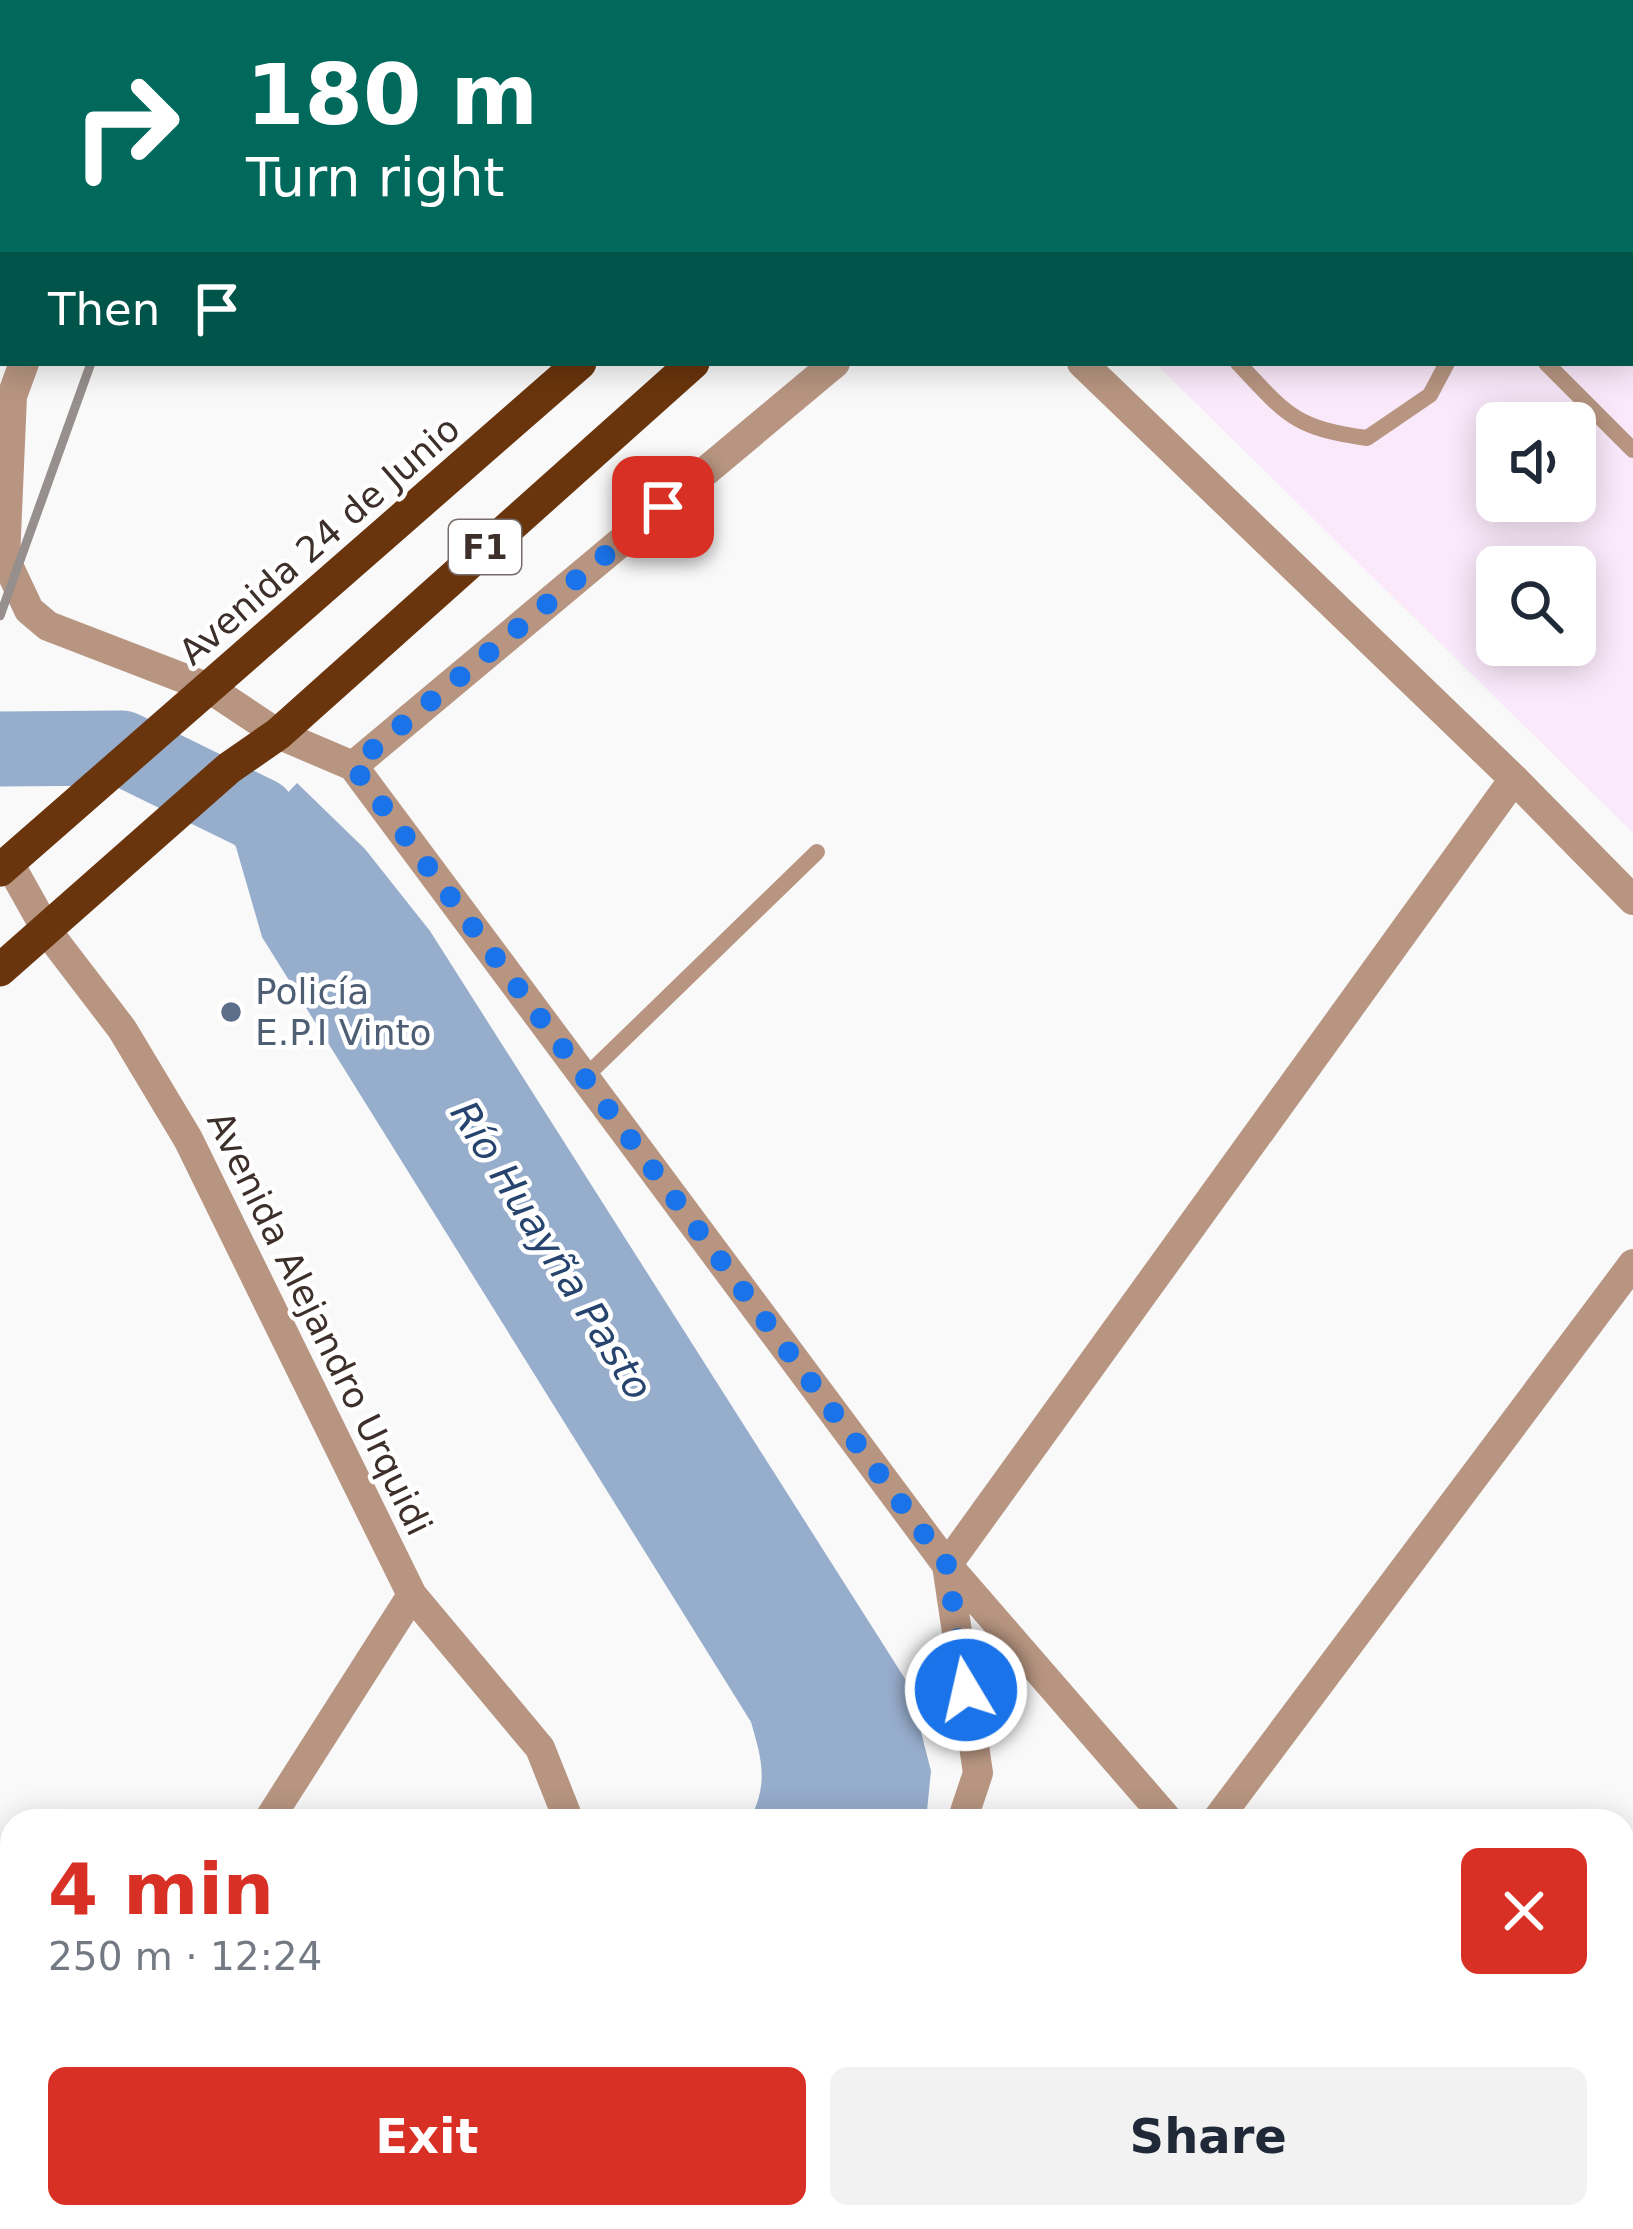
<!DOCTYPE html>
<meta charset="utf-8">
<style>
:root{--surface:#fff;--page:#f2f2f3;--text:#1f2937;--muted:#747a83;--accent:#d93025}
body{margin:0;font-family:"DejaVu Sans",sans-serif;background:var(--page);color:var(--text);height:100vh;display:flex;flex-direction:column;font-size:45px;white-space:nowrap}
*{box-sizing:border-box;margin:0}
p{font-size:39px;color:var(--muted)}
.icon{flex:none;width:66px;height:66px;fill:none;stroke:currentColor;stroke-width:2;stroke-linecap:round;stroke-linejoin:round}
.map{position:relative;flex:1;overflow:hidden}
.panel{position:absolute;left:0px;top:1809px;width:1635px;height:420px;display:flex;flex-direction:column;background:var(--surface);border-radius:36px 36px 0 0;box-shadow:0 6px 30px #0003}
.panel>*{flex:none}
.hud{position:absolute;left:0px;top:0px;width:1635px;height:366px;box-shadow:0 6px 30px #0003;background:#00695c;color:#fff;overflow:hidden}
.controls{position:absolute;left:1476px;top:402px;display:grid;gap:24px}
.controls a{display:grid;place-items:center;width:120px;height:120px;border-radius:18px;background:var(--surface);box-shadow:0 6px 30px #0003;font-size:60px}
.pin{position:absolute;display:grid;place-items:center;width:102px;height:102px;color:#fff;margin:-51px;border-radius:24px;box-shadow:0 6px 18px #0006}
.me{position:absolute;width:132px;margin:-66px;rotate:351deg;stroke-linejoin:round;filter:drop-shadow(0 0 9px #0008)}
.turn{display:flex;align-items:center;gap:42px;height:252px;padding:0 48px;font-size:54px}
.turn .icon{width:156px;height:156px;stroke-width:2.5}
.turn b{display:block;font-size:84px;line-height:102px}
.then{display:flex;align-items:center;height:114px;padding:0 48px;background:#0003;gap:24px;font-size:45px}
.round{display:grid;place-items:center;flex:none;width:126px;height:126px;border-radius:18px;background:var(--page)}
.summary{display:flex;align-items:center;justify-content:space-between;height:204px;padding:0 48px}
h1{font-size:72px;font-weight:800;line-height:90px;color:var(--accent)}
.button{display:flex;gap:24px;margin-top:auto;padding:24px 48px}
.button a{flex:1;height:138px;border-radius:18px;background:var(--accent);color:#fff;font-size:48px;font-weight:800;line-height:138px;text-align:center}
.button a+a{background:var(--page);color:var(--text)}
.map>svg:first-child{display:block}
</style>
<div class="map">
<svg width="1633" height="2229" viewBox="0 0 1633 2229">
<rect width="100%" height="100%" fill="#f9f9f9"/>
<path fill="#fae9fa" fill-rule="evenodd" d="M1319 0H1633V833L1155 363H1632V3H1315ZM1497 423H1575V501H1497ZM1497 567H1575V645H1497Z"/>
<path fill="#97adcc" d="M297 783 365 849 430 931 909 1685 931 1771 926 1821H749C769 1784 762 1760 751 1722L262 937 236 847Z
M526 2217H706L699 2229H519Z"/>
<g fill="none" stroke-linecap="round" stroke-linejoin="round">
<path stroke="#97adcc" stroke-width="75" d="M0 749 122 748 259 815 325 903"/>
<path stroke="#b79581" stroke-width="16" d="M1180 0 1183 3
M1238 363C1287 415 1294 428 1367 438L1430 395 1447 363
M1546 363 1633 450
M583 1079 817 852"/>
<path stroke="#b79581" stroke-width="30" d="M149 3 150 0
M24 363 12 396 5 559 29 610 48 626 209 688 278 734 353 766 947 1565 1169 1821
M1082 363 1514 779 1633 900
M353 766 835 363
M9 863 47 931 122 1029 188 1139 412 1595 540 1748 569 1821
M268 1821 412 1595
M962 1821 978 1773 947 1565 1514 779
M1216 1821 1633 1264
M1623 1988 1633 1974
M0 2111 12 2119
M146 2217 162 2229
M5 2229 13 2217
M424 2229 431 2217
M731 2229 739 2217
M1225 2229 1233 2217
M1442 2229 1451 2217"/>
<path stroke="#6a350c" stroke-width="33" d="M990 3 993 0
M1102 3 1106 0
M0 870 580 363
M0 970 229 768 278 734 693 363"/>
<path stroke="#978f8d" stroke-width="9" d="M221 3 223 0
M0 616 91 363"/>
</g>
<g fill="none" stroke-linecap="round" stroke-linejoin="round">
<path stroke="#1a73e8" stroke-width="21" stroke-dasharray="0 37.8" d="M663 507 353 766 947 1565 966 1690"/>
</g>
<circle fill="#5c6f8a" stroke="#fff" stroke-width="4.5" cx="231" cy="1012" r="12"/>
<g text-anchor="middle" stroke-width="9" stroke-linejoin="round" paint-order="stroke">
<rect fill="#fff" stroke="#776d6a" stroke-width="3" x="449" y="520" width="72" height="54" rx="9"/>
<g font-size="33" font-weight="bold" fill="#3d2f2a">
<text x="485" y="559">F1</text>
</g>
<g font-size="36" fill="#3d2f2a" stroke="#fff">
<text transform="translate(319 540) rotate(-41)" y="13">Avenida 24 de Junio</text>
<text transform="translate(320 1323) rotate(64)" y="13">Avenida Alejandro Urquidi</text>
</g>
<g font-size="36" fill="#4e5e75" stroke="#fff" text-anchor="start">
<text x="255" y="1004">Policía<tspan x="255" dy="41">E.P.I Vinto</tspan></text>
</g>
<g font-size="39" font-style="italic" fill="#26446e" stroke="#fff">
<text transform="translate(552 1250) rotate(58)" y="14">Río Huayña Pasto</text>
</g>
</g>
</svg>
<div class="controls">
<a><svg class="icon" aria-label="sound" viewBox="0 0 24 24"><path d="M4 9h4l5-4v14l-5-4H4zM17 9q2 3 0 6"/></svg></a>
<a><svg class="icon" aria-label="search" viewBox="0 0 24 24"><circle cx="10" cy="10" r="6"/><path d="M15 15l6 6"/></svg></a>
</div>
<div class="pin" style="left:663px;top:507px;background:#d93025"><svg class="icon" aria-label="arrive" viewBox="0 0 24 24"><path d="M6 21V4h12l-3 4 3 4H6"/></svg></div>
<svg class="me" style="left:966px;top:1690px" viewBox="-20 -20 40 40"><circle r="17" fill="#1a73e8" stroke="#fff" stroke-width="3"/><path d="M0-11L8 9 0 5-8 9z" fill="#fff"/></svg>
<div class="hud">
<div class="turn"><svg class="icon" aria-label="right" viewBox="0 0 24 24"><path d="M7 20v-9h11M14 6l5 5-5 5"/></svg><div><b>180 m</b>Turn right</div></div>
<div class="then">Then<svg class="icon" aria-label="arrive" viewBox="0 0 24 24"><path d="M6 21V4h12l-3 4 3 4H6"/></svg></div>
</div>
<section class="panel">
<div class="summary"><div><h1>4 min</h1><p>250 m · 12:24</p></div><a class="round" style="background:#d93025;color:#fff"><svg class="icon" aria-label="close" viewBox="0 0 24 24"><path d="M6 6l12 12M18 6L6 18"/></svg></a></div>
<div class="button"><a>Exit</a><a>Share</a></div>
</section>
</div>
